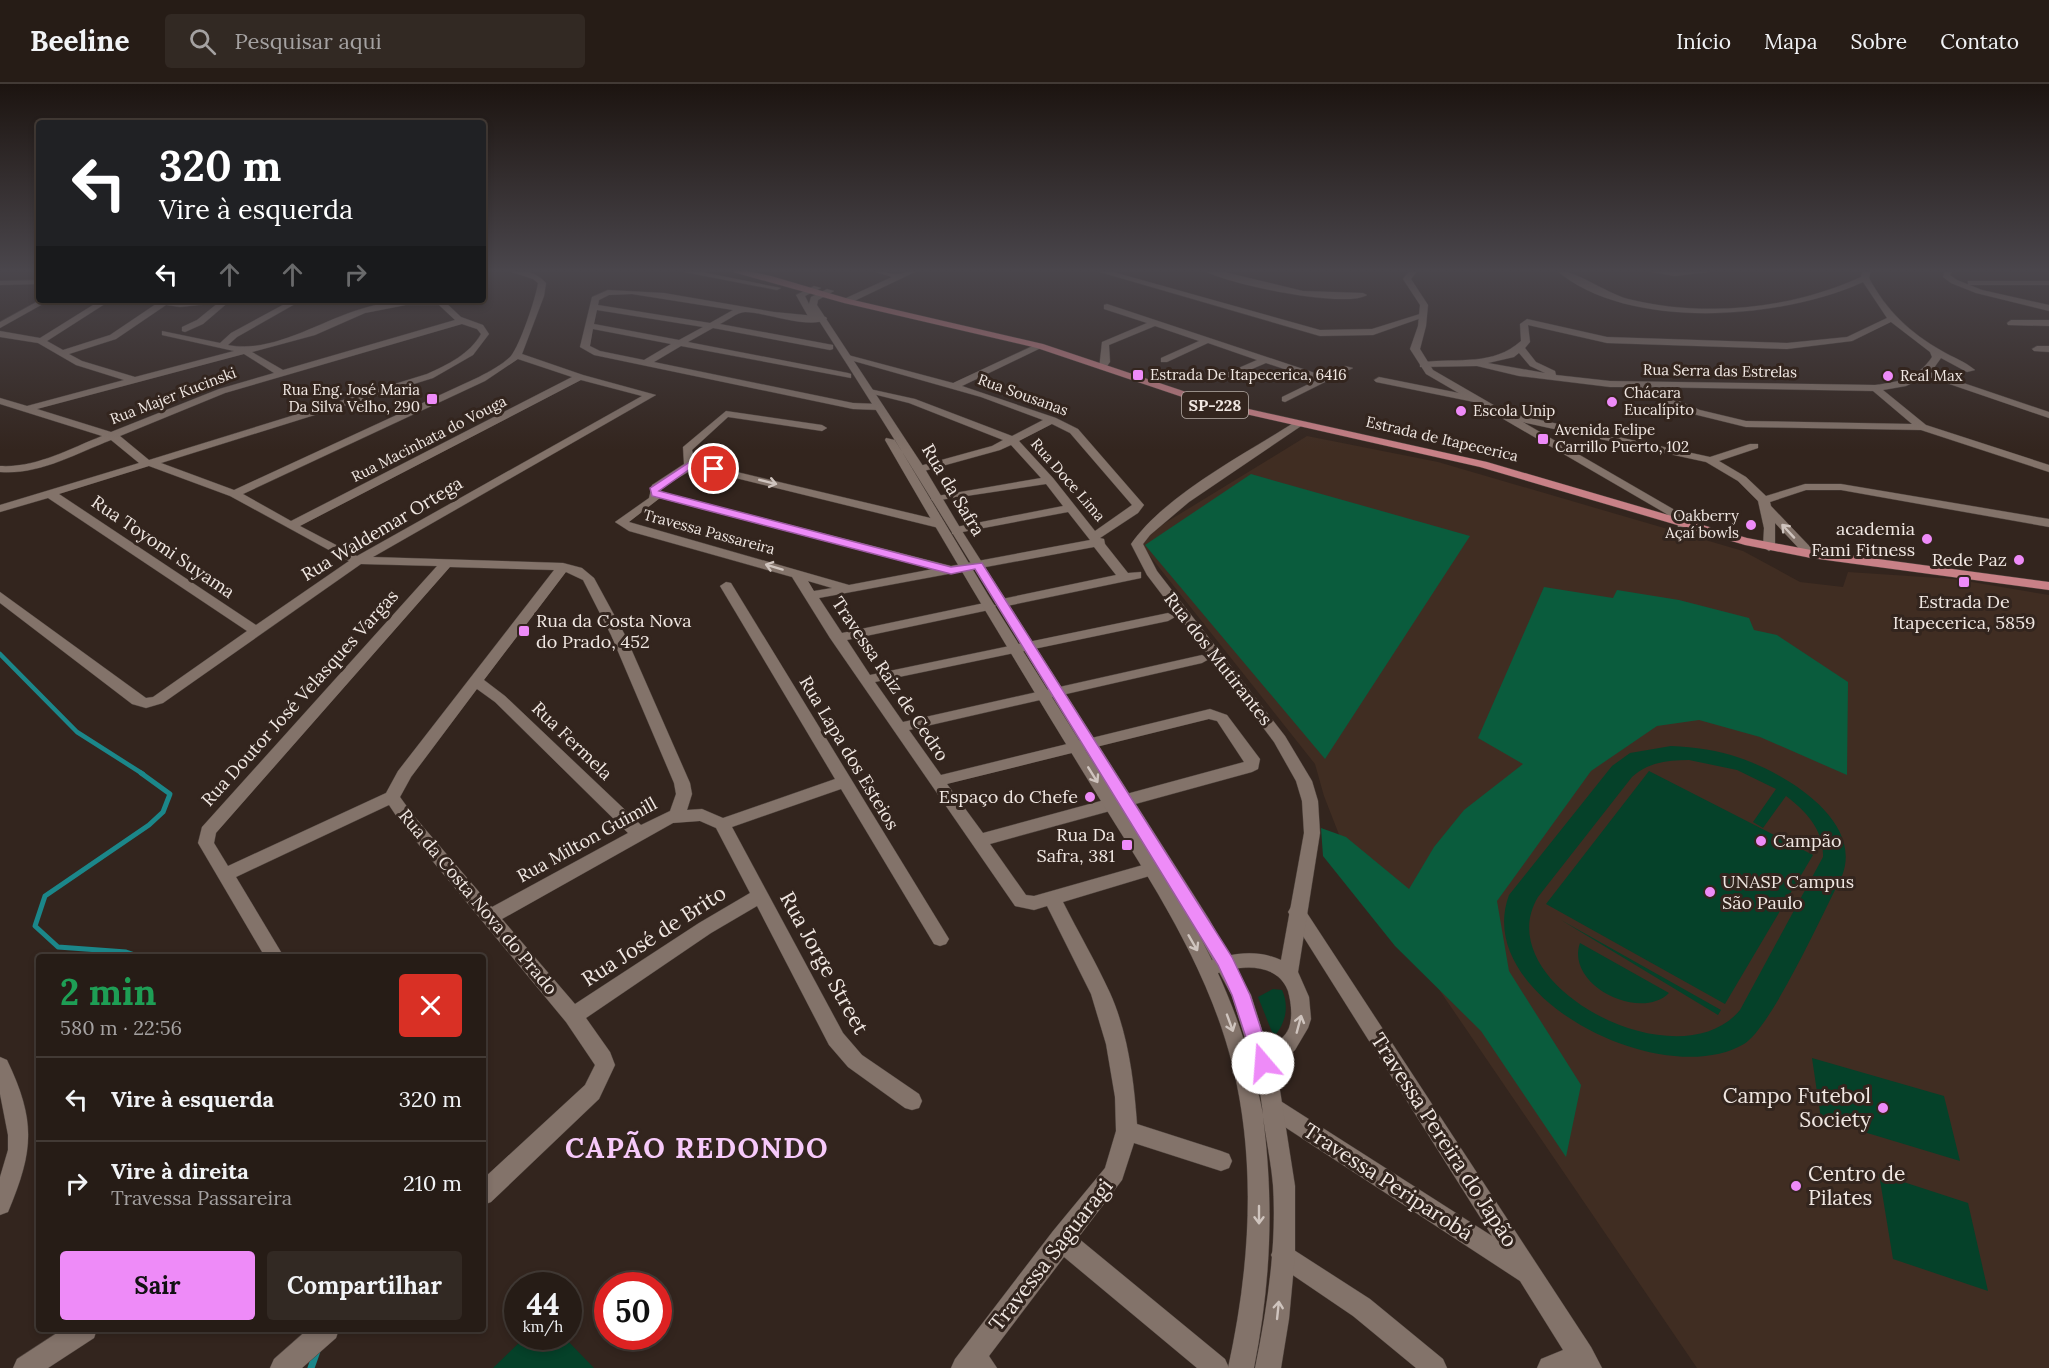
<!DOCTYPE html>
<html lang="pt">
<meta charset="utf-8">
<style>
:root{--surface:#261c16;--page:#322923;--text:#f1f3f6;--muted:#a4a1a1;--line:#423a35;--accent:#ee8bf8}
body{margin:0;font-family:Lora,serif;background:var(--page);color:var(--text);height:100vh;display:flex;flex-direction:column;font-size:22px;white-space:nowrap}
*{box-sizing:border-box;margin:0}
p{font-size:20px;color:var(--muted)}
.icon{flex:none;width:33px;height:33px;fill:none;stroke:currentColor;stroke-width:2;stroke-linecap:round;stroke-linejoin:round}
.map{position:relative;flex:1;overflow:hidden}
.details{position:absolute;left:36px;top:870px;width:450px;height:378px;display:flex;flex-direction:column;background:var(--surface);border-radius:6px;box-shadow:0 3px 9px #0003,0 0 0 2px var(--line)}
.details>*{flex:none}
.top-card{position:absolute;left:36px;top:36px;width:450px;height:183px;border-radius:6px;box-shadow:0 3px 9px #0003,0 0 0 2px var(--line);background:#202124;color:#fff;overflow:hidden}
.speed{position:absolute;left:504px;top:1188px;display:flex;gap:12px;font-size:30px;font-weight:700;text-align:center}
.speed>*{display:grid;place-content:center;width:78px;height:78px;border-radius:50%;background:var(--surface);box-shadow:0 3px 9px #0003,0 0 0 2px var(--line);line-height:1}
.speed small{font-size:15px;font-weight:400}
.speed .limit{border:9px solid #d22;background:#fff;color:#111}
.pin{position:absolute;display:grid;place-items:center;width:51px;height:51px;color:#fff;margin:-26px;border:3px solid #fff;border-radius:50%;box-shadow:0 2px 6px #0007}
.me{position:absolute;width:66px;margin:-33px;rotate:342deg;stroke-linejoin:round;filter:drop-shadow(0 0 4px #0008)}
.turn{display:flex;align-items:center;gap:21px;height:126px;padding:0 24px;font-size:27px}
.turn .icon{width:78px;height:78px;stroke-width:2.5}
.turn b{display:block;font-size:42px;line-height:51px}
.lanes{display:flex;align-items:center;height:57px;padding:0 24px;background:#0003;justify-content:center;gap:30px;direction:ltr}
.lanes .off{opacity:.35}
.round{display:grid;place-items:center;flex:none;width:63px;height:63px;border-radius:6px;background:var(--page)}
.overview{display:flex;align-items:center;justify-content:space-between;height:102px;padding:0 24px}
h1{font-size:36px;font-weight:700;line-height:45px;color:#1e9e55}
.cta{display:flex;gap:12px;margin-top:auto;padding:12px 24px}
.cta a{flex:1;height:69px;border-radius:6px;background:var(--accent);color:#111;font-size:24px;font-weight:700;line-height:69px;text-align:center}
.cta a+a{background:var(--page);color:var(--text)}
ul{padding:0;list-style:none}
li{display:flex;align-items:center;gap:18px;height:84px;padding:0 24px;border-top:2px solid var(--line)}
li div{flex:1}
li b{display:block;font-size:22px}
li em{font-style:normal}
header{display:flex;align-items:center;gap:36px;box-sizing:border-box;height:84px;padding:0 30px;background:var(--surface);border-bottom:2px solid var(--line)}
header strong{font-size:28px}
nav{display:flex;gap:33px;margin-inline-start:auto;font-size:21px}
.search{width:420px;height:54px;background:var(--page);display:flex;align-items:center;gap:15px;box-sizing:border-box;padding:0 21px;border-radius:6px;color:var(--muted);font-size:22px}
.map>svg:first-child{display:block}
</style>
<header>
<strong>Beeline</strong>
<div class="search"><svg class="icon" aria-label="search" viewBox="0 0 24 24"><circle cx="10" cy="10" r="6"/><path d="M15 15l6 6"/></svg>Pesquisar aqui</div>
<nav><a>Início</a><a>Mapa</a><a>Sobre</a><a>Contato</a></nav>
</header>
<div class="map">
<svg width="2049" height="1284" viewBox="0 0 2049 1284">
<rect width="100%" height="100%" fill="#33251e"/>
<path fill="#402d22" d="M1307 352 1438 378 1743 467 1800 498 1843 503 1848 488 1954 495 2049 511V1284H1697L1389 832 1352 784 1324 712 1315 680 1142 462 1152 447Z"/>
<path fill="#054129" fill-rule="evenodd" d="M1671 662C1695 663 1718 666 1740 674 1784 689 1864 736 1842 792 1824 827 1771 944 1744 960 1663 1008 1471 913 1509 811L1612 682 1630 669ZM1689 676 1737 686 1776 705 1753 738 1763 744 1786 712C1806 727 1824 746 1823 773L1740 926C1678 1001 1486 900 1538 813L1632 693C1649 678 1668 676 1689 676Z
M1649 687 1813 771 1725 920 1546 820Z
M1561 836 1721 926 1718 931Z
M1580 859 1669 909C1640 938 1565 901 1580 859Z
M1273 905 1282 906C1289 921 1286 938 1276 950L1272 948 1258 913Z
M1812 974 1944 1012 1960 1077 1821 1035Z
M1879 1090 1968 1119 1988 1207 1893 1175Z
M525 1253H564L594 1284H493Z"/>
<path fill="#0a5c3d" d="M1251 390 1470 452 1325 675 1145 461Z
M1544 503 1613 514 1617 506 1679 516 1749 534 1754 546 1777 551 1848 598 1847 691 1760 653 1699 636 1657 642 1591 687 1497 817 1509 887 1581 1001 1566 1073 1481 947 1395 862 1323 772 1321 744 1346 753 1409 805 1434 763 1464 726 1523 680 1478 654Z"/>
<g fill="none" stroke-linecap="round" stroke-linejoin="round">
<path stroke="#1b878a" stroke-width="4.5" d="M0 570 77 648 143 690"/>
<path stroke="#1b878a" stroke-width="5" d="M141 873 126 868 58 863 35 842 45 812 149 741 163 728 170 710 141 689"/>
<path stroke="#1b878a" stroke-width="7" d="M311 1284 317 1267"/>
<defs>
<path id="minor" d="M483 186H490L483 189Z
M506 186C521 186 536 187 546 199L544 212 522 270 583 291 656 311 373 473 563 479 582 484 594 494 625 551 690 699 692 710 687 726 702 725 723 734 835 695 720 502 726 498 731 499 949 855 946 860 940 862 934 860 841 705 732 743 843 949 862 971 919 1010 922 1017 919 1024 912 1026 905 1024 848 983 829 961 757 822 711 849 586 934 610 968 615 981 599 1015 491 1118 483 1121V1095L585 1001 595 981 566 938 401 739 389 721 236 793 284 873H265L198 759 202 743 437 482 361 480 163 619 146 624 132 620 0 519V508L146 614 153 613 247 547 48 414 0 428V421L139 379 111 356C75 370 39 391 0 388V382C36 384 69 365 102 352L0 320V314L27 322 124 296 76 281 38 259 0 253V247L40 254 101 216H111L47 257 63 266 110 251 156 220 137 216H231L203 240 185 248 182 247V243L197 236 218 219 180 223 166 221 116 255 69 270 82 277 135 293 234 267 162 251V247L220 259 231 249 292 216H302L237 253 228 261C272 270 320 237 361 225 386 217 418 213 444 217L461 233 483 241 489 250 473 271 433 294 161 379 234 406 479 293C490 287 502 281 511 272 520 261 536 214 538 199L533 195ZM406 221H439L455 236 283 286 252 268 315 251 365 229ZM462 240 477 245 481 250C470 270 447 281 427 290L149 376 120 352 225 309ZM244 270 274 289 219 305 111 348 37 325ZM518 275 572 293 291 437 243 410 485 297ZM581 296 642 312 357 472 300 442ZM149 382 230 412 349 477 256 541 59 410ZM450 483 554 486 398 687 386 709 228 782 214 759 216 749ZM566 488 583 496 611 551 674 699 676 710 670 727 641 741 505 612 484 596ZM477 605 495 618 628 749 492 823 413 731 400 713 411 693ZM700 737 716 744 750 809 699 839 575 920 502 835 673 739Z
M674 186H692L781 204 777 206Z
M829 186H844L840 188Z
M869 186C878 186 892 191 899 190 906 189 911 186 919 186L850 219H844V215L892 193Z
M1093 186H1106L1320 246 1372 245 1423 229 1427 232 1373 251 1320 252Z
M1203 186H1216L1303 207 1363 209 1367 211C1345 225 1226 200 1203 186Z
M1556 186C1575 186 1606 209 1628 215 1704 234 1791 225 1861 193L1863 186H1871L1869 194C1886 226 1910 249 1942 267 1952 273 1966 278 1975 286L1967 288 1941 274 1931 288 2049 328V334L1926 292 1906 302 1883 306 1926 341 2049 381V388L1921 346 1746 343 1693 330 1636 306 1635 303H1610L1519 292 1477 282 1420 283V279L1423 278C1459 274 1493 282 1521 257L1520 240 1527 235 1607 253 1787 259 1847 253 1887 234 1863 198C1783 235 1628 248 1556 186ZM1891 238 1930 268 1932 273C1918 294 1899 298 1875 301L1610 297 1556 291 1555 287 1536 278 1525 264 1530 258 1528 241 1607 259 1787 265 1852 257ZM1519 269 1530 282 1545 289 1488 279 1514 273ZM1646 303 1873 307 1912 340 1746 337 1700 326Z
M1640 186H1725L1675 192Z
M1945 186H1953L1950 191 1957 196 1982 206 2049 221V227L1976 209 1951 199 1943 193Z
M39 196V200L0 201V197Z
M1968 197H2049V201H1968Z
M608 206 664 209 774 228 826 233 827 235C810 246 765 228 745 228 737 228 727 237 720 240L833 261V265L830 266 713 244 688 258 848 289 851 290V294L681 262 654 278 853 319 879 320 884 323 879 326 853 325 594 271 580 263 592 213ZM632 210 733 226 710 239 598 221 599 216 609 211ZM597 226 703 243 679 256 594 240ZM593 245 671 260 644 276 600 267 590 262Z
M40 216H50L0 244V238Z
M1107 220 1324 292 1345 282 1353 284 1285 318 1282 317V313L1317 296 1266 279 1226 296H1220V292L1257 276 1208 259 1167 278H1161V274L1199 257 1155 242 1109 261 1110 278 1105 285H1099L1102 258 1147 239 1104 225V221Z
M2011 236H2049V242L2008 241 2007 239Z
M1037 260 1045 262 962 302 1056 334 1078 345 1144 421 1138 429 1100 454 1104 455 1105 460 1128 489 1141 488V494L1002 523 995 519 1002 515 1116 491 1094 463 819 514 842 549 989 518 996 522 989 526 847 556 870 591 1168 529 1175 533 1168 537 875 598 903 638 1202 571 1209 575 1202 579 909 646 941 691 1210 625 1227 631 1260 675 1258 685 1252 688 990 760 1026 811 1034 812 1150 779 1156 780 1159 785 1156 790 1063 818C1078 848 1096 878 1110 909 1128 949 1134 997 1137 1040L1221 1067 1229 1070 1232 1077 1229 1084 1221 1087 1134 1059 1122 1096 1078 1154 1225 1275 1229 1284H1197L1064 1173 989 1272 997 1284H951L955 1275 1053 1147 1105 1084 1116 1047 1115 1013 1106 960 1091 910 1047 822 1034 826 1015 822 830 554 792 493 629 447 615 438 649 414 652 401 684 380 683 363 726 327 822 341 827 344 822 347 728 333 692 366 695 378 943 437 945 440 939 444 695 384 661 404V408L951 482 1090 456 1068 428 952 450V444L956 443 1063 422 1046 400 933 417 931 415 937 412 1041 394 1011 361 1000 366 924 387H916V383L992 362 1003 356 909 319 865 308V304L915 315 1012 352 1043 336 981 313 843 274 848 271 953 299ZM1052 340 1070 349 1132 421 1095 447 1053 394 1019 357ZM660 414 933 485 849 501 629 438ZM808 497 832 504 814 507ZM1209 635 1217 637 1244 678 983 749 947 700Z
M2037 262H2049V268L2034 267 2032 265Z
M1379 293 1474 312 1479 315 1474 318 1376 298 1374 296Z
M1503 328 1710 373 1750 360H1758V364L1719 377 1746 393 1766 412 1805 400H1841L2049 435V443L1841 406H1806L1770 418 1771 422 1817 470 1811 474 1807 473 1775 439V463L1769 467 1763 463 1764 444 1758 417 1738 397 1706 378 1499 333 1498 331Z
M1297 821 1303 823 1591 1263 1602 1284H1537L1541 1275 1563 1266 1520 1197 1268 1032 1264 1025 1268 1018 1275 1016 1282 1018 1492 1152 1291 833 1288 828 1291 823Z
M0 973 7 976C36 1037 34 1066 8 1128L0 1131V1093L8 1066V1051L0 1010Z
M1283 1159 1370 1215 1443 1275 1447 1284H1416L1353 1232 1275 1179 1271 1171 1275 1163Z
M63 1245H97L94 1254 48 1284H13L17 1275Z
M308 1245H339L336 1254 302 1284H270L274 1275Z"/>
<path id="tertiary" d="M1410 186H1418L1411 195 1428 221 1426 242 1420 265 1433 286 1673 425 1689 436 1686 443H1678L1677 437 1665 429 1426 290 1410 265 1418 242 1420 221 1403 195Z
M1295 338 1304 340 1189 418 1150 451 1143 460 1157 487 1285 652 1312 697 1318 717 1320 749 1298 888 1309 913 1311 935 1308 944 1295 966 1280 980 1263 988 1256 985 1253 979C1260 964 1282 961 1289 944 1293 932 1291 918 1288 907 1279 882 1250 881 1228 886 1218 888 1211 894 1201 890L1199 885 1201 880C1228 870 1254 864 1281 876L1304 749 1302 717 1296 697 1274 658 1147 491 1131 460C1165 411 1245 370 1295 338Z"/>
<path id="secondary" d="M814 202 821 204 805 212 809 220 811 213 827 205 834 207 818 216 817 221 925 385 962 447 1209 835 1251 911 1279 1000 1295 1102V1171L1289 1235 1281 1284H1255C1267 1225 1277 1162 1273 1101 1271 1078 1266 1055 1263 1033 1274 1120 1271 1197 1254 1284H1228C1250 1184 1257 1079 1232 979 1205 873 1141 783 1085 691 1017 580 950 469 885 356L886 354 895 356 988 511 1104 696C1008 541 915 385 816 232L809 234 796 211ZM1191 836 1196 845 1232 912 1259 1000 1263 1030C1248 957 1227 901 1191 836Z"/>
<path id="primary" d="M726 186H743L771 192 849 215 1043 260 1213 317 1487 378 1747 454 1811 466 2049 498V506L1811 474 1745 461 1480 383 1206 321 1037 264 844 219Z"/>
</defs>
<use href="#minor" stroke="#4d423c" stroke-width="1"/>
<use href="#tertiary" stroke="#4d423c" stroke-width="1"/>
<use href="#secondary" stroke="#4d423c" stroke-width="1"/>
<use href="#primary" stroke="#4d423c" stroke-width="1"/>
<use href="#minor" fill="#83736a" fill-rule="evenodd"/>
<use href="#tertiary" fill="#83736a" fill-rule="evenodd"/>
<use href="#secondary" fill="#83736a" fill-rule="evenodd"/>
<use href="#primary" fill="#c98187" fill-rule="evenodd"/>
</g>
<defs><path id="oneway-shaft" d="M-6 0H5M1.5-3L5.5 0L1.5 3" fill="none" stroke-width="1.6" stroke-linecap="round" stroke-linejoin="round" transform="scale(1.5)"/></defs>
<g stroke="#cfc4be">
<use href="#oneway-shaft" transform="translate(768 398) rotate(14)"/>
<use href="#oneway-shaft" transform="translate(1788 447) rotate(-133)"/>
<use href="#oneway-shaft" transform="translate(774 483) rotate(-163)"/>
<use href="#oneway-shaft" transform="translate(1093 691) rotate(58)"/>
<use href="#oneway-shaft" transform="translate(1193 859) rotate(60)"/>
<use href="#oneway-shaft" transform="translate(1230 939) rotate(70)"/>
<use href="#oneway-shaft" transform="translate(1299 940) rotate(-75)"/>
<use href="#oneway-shaft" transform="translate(1259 1131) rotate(90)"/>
<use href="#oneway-shaft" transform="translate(1278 1226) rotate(-84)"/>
</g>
<linearGradient id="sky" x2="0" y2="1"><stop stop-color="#1c1410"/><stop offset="0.51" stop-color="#4a464c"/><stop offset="1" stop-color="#4a464c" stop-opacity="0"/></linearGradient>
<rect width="2049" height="366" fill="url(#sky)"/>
<path fill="#ee8bf8" stroke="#9b5aa1" stroke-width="1.5" d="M688 379 719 385 714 388 690 385 659 407 951 483 982 479 1232 873 1250 911 1272 979 1270 984 1263 987 1256 984 1232 911 1218 881 975 485 951 490 652 412 650 404Z"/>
<g fill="#ee8bf8" stroke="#33251e" stroke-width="2">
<rect x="1132" y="285" width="12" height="12" rx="3"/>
<circle cx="1888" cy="292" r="6"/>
<rect x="426" y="309" width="12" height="12" rx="3"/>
<circle cx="1612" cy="318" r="6"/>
<circle cx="1461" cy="327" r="6"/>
<rect x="1537" y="349" width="12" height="12" rx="3"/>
<circle cx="1751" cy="441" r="6"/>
<circle cx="1927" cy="455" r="6"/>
<circle cx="2019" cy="476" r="6"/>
<rect x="1958" y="492" width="12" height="12" rx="3"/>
<rect x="518" y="541" width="12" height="12" rx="3"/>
<circle cx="1090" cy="713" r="6"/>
<circle cx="1761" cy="757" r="6"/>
<rect x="1121" y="755" width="12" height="12" rx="3"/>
<circle cx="1710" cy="808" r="6"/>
<circle cx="1883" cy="1024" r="6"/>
<circle cx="1796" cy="1102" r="6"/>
</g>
<g text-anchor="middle" stroke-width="6" stroke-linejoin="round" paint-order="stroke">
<g font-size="15" fill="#f0e7e2" stroke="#33251e">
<text transform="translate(1720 287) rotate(1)" y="5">Rua Serra das Estrelas</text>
<text transform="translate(1023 311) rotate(20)" y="5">Rua Sousanas</text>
<text transform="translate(173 312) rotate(-21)" y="5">Rua Majer Kucinski</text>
<text transform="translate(429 355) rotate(-27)" y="5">Rua Macinhata do Vouga</text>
<text transform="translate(1442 355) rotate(13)" y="5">Estrada de Itapecerica</text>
<text transform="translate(1068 396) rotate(49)" y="5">Rua Doce Lima</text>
<text transform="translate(709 448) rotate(15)" y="5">Travessa Passareira</text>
</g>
<g font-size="15" fill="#f0e7e2" stroke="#33251e" text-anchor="start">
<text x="1150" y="296">Estrada De Itapecerica, 6416</text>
<text x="1900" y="297">Real Max</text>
<text x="420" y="311" text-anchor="end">Rua Eng. José Maria<tspan x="420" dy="17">Da Silva Velho, 290</tspan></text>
<text x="1624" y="314">Chácara<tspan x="1624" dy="17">Eucalípito</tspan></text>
<text x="1473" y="332">Escola Unip</text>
<text x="1555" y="351">Avenida Felipe<tspan x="1555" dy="17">Carrillo Puerto, 102</tspan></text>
<text x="1739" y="437" text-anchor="end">Oakberry<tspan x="1739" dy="17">Açaí bowls</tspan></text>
</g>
<rect fill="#33251e" stroke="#b7ada7" stroke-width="1.5" x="1182" y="308" width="66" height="26" rx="4.5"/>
<g font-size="16" font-weight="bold" fill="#f0e7e2">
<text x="1215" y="327">SP-228</text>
</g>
<g font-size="18" fill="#f0e7e2" stroke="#33251e">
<text transform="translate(953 406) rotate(59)" y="6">Rua da Safra</text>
<text transform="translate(382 445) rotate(-31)" y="6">Rua Waldemar Ortega</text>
<text transform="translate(163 463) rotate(34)" y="6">Rua Toyomi Suyama</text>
<text transform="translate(1218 575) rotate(52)" y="6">Rua dos Mutirantes</text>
<text transform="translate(890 595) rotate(56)" y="6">Travessa Raiz de Cedro</text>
<text transform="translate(300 614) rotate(-48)" y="6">Rua Doutor José Velasques Vargas</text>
<text transform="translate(572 657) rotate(44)" y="6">Rua Fermela</text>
<text transform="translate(849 669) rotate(59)" y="6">Rua Lapa dos Esteios</text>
<text transform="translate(587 756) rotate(-29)" y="6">Rua Milton Guimill</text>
<text transform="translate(478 818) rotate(50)" y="6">Rua da Costa Nova do Prado</text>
</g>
<g font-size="18" fill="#f0e7e2" stroke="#33251e" text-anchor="end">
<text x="1915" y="451">academia<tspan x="1915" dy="21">Fami Fitness</tspan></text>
<text x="2007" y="482">Rede Paz</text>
<text x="1964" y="524" text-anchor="middle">Estrada De<tspan x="1964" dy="21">Itapecerica, 5859</tspan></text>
<text x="536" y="543" text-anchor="start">Rua da Costa Nova<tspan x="536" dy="21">do Prado, 452</tspan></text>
<text x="1078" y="719">Espaço do Chefe</text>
<text x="1115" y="757">Rua Da<tspan x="1115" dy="21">Safra, 381</tspan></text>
<text x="1773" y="763" text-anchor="start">Campão</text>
<text x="1722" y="804" text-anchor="start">UNASP Campus<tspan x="1722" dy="21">São Paulo</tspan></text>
</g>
<g font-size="21" fill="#f0e7e2" stroke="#33251e">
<text transform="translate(654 852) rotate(-33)" y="7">Rua José de Brito</text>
<text transform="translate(824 879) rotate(61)" y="7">Rua Jorge Street</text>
<text transform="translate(1444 1056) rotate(57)" y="7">Travessa Pereira do Japão</text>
<text transform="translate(1388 1098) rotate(33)" y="7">Travessa Periparobá</text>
<text transform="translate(1051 1171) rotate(-52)" y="7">Travessa Saguaragi</text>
</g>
<g font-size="21" fill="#f0e7e2" stroke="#33251e" text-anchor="end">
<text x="1871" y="1019">Campo Futebol<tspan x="1871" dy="24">Society</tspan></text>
<text x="1808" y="1097" text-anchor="start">Centro de<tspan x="1808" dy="24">Pilates</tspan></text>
</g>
<g font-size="28" font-weight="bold" letter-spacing="1.5" fill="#f7cafa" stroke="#33251e">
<text x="697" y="1074">CAPÃO REDONDO</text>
</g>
</g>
</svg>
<div class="speed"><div>44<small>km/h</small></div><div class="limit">50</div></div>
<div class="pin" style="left:714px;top:385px;background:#d93025"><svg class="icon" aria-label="arrive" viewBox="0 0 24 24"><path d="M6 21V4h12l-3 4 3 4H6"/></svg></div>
<svg class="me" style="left:1263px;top:979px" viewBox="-20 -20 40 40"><circle r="19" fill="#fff"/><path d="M0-13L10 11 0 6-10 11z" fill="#ee8bf8"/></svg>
<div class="top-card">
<div class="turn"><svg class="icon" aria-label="left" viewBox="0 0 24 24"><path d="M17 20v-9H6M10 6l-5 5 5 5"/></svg><div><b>320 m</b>Vire à esquerda</div></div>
<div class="lanes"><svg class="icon" aria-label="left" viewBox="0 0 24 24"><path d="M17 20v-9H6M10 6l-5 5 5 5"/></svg><svg class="icon off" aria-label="ahead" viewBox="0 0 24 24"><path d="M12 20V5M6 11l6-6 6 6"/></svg><svg class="icon off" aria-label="ahead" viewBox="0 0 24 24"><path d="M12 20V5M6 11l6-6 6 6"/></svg><svg class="icon off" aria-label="right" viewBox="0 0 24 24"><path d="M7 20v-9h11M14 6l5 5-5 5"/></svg></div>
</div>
<section class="details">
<div class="overview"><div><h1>2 min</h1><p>580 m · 22:56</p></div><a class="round" style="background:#d93025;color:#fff"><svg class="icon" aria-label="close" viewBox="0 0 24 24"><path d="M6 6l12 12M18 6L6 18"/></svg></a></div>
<ul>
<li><svg class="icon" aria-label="left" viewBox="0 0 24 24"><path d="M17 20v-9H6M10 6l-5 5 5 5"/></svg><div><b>Vire à esquerda</b></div><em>320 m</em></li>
<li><svg class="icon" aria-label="right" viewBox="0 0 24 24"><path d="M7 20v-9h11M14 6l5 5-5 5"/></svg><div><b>Vire à direita</b><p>Travessa Passareira</p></div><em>210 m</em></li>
</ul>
<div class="cta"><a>Sair</a><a>Compartilhar</a></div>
</section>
</div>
